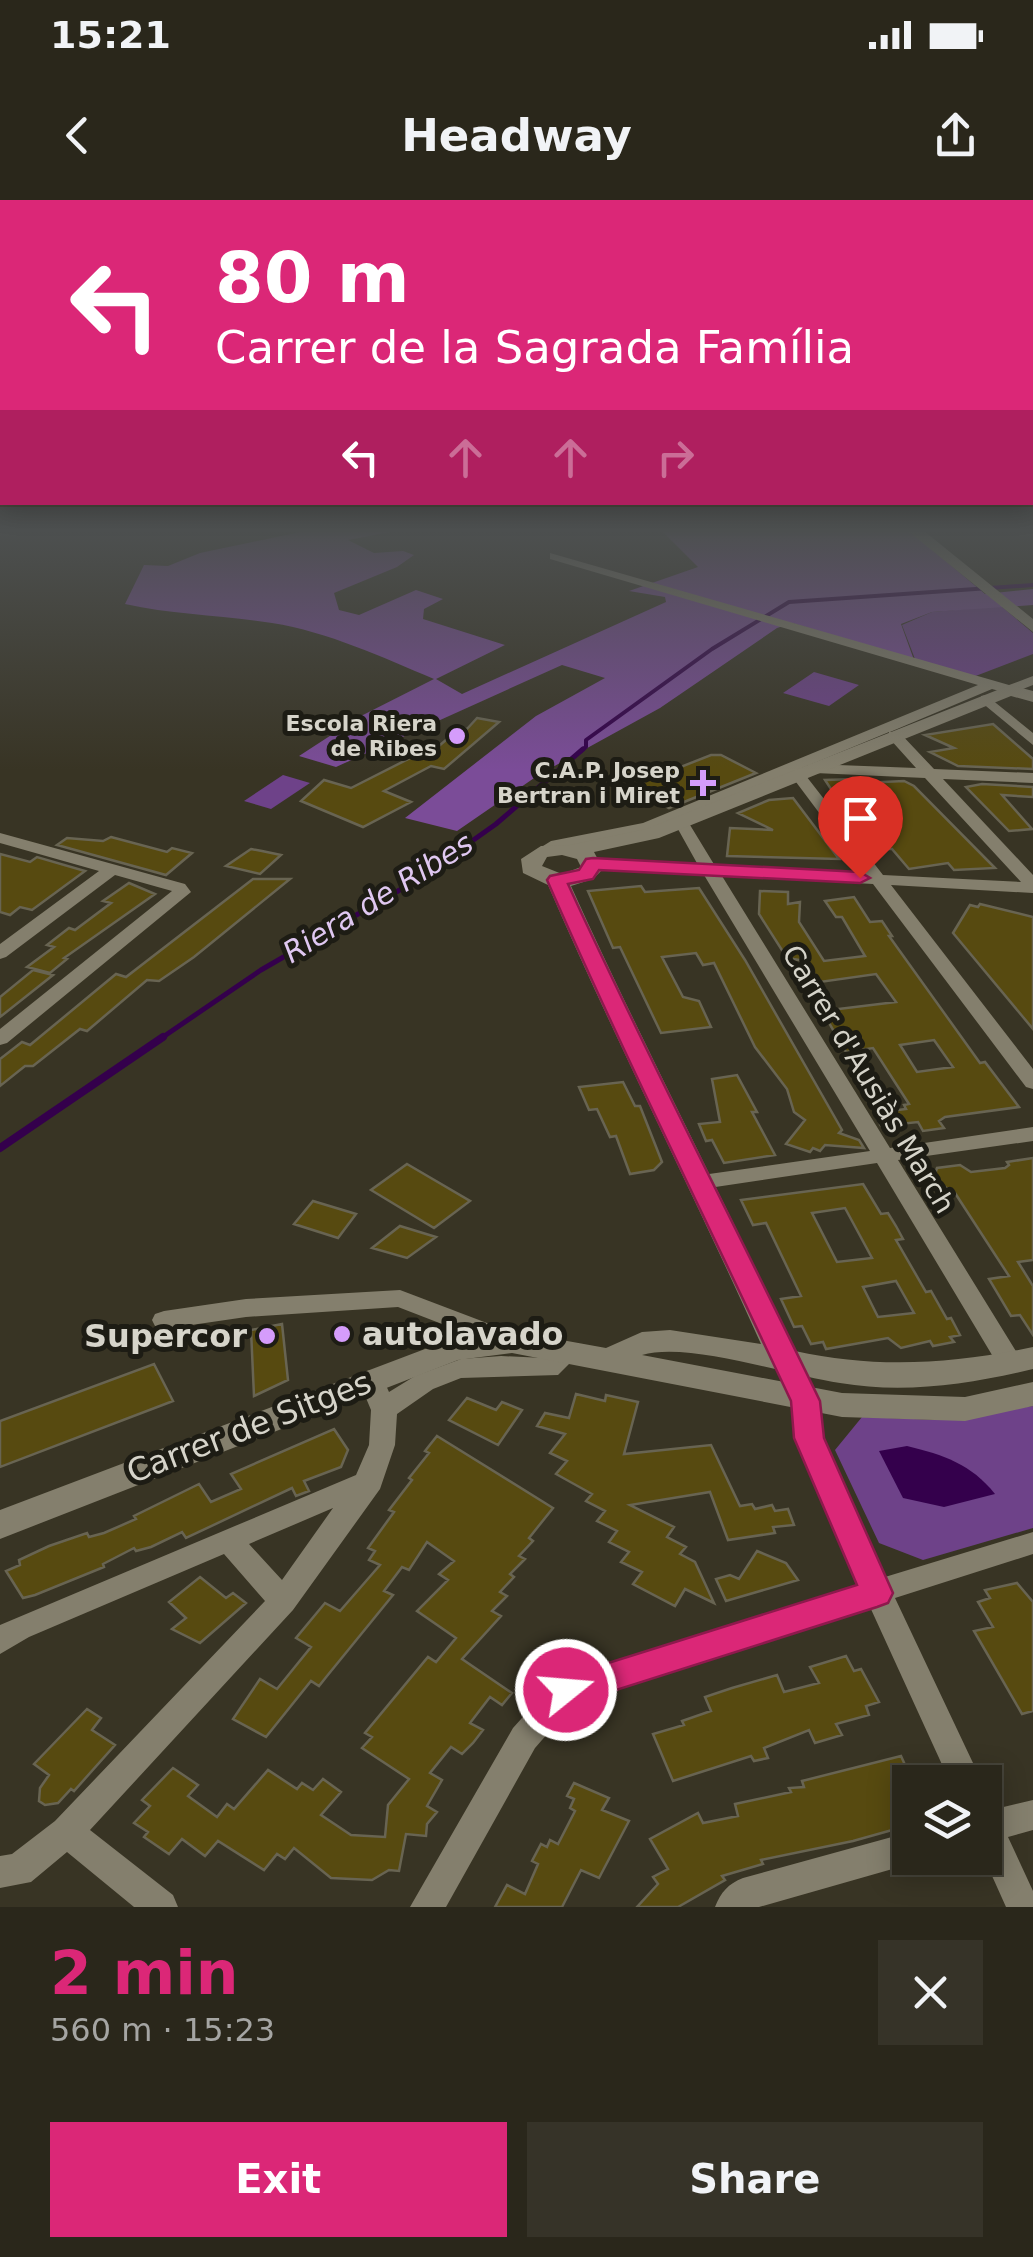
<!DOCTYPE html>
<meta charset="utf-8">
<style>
:root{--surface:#2a271b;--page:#363328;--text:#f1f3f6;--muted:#a5a5a3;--line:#46443a;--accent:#db2777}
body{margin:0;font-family:"DejaVu Sans",sans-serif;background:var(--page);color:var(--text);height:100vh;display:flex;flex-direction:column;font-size:38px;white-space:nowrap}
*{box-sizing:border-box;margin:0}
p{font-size:32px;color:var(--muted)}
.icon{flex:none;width:55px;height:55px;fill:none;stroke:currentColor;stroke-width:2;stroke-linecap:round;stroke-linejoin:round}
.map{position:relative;height:1707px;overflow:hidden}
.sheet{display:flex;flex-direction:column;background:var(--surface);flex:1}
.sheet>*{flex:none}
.top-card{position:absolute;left:0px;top:0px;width:1035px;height:305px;box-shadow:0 5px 25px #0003,0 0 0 2px var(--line);background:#db2777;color:#fff;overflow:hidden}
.controls{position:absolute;left:892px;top:1565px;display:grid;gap:20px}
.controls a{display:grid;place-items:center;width:110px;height:110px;border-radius:0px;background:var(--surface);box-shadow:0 5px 25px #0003,0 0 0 2px var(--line);font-size:50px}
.pin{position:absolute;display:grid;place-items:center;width:85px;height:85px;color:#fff;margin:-102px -42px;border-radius:50% 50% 50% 0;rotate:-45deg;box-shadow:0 0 10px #0007}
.pin .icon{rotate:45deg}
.me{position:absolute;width:110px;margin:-55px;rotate:73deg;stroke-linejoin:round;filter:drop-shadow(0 0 8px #0008)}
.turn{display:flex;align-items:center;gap:35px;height:210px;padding:0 50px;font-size:45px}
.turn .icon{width:130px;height:130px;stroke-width:2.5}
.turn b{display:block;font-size:70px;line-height:85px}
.lanes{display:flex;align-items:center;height:95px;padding:0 50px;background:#0003;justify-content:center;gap:50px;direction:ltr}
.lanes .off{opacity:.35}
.round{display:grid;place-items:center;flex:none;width:105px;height:105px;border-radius:0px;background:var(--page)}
.overview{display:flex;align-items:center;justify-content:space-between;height:170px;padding:0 50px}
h1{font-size:60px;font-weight:700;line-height:75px;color:var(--accent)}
.button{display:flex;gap:20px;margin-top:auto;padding:20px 50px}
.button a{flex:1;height:115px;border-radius:0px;background:var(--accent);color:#fff;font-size:40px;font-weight:700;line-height:115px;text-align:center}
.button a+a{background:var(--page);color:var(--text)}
.status{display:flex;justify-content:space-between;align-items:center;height:70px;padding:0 50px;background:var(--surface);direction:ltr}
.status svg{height:28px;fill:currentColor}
header{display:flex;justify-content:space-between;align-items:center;height:130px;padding:0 50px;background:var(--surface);font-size:45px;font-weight:700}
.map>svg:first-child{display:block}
</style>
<div class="status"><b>15:21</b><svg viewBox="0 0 49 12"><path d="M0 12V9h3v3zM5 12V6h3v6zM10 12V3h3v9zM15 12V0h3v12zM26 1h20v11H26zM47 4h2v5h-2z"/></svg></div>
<header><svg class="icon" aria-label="back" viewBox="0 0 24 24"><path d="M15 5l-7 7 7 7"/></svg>Headway<svg class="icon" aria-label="share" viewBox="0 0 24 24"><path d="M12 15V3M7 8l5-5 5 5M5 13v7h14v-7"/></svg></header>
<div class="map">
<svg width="1033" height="1707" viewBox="0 0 1033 1707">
<rect width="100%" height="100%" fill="#383424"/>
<path fill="#6e4289" d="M1001 406 1033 433V454L973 477 915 459 902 425 932 412Z
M814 472 859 485 829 506 783 493Z
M283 575 310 583 271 609 244 601Z
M1033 1206V1328L923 1360 879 1343 835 1250 862 1217 939 1220Z"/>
<path fill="#7b4c98" d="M305 331 390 332 348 340 374 353 403 351 414 355 397 367 334 393 339 410 359 415 416 390 443 399 424 409 423 419 505 445 436 479 462 494 666 402 665 397 629 391 698 367 662 331H910L985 394 1033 389V405L932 412 901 424 914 460 792 423 777 428 660 508 540 574 457 631 405 618 536 516 605 478 562 465 336 567 299 556 359 517 434 479C382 457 328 432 272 423 223 415 174 415 125 404L144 365 168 366 200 353Z"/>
<path fill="#34004c" d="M907 1246C944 1255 971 1264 995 1294L944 1307 903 1298 879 1251Z"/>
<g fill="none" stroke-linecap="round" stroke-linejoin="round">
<path stroke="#34004c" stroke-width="4" d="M580 552 586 547V540L712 449 789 402 1033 385"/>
<path stroke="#34004c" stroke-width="5" d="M160 839 261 770 417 680 496 624 583 549"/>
<path stroke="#34004c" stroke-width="8" d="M0 948 163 837"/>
</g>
<path fill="#574a10" stroke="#686452" stroke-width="2.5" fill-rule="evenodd" d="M477 518 499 522 444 569 431 566 384 591 411 602 363 627 301 601 324 580 351 588 428 549 433 551 460 528 467 529Z
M993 524 1033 559V569L958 566 930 552 954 548 925 535Z
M711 555H721L756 573 669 608 630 587Z
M859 579 862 583 904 581 914 586 995 668 954 670 948 663 909 669 892 649H886L873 633 868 634 849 608 846 612 825 580Z
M982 584 1033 587V597L1002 595 1032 629 1009 631 966 587Z
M793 598 839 659 727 656 730 628 773 630 738 613 769 600Z
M111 637 167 652 172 648 192 653 166 675 57 645 67 638 103 641Z
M251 649 262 651 281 655 260 674 226 666Z
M0 654 30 662 37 657 85 671 32 710 20 707 10 715 0 712Z
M253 679H290L194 757 159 781 147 780 87 831 80 829 33 866H25L0 886V859L22 842 30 845 116 774 126 777Z
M129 683 155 694 64 758 67 759 50 773 27 767 54 747 47 745 69 728 75 730 111 703 103 701Z
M641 686 645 692 699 688 745 760 842 930 839 933 859 940 864 948 825 945 820 951 813 948 810 952 786 944 805 920 794 912 787 889 755 847 714 763 703 765 696 753 662 757 683 797 699 801 711 827 661 833 620 747 613 748 588 691Z
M760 691 788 692V704L800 702 799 722 824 761 865 756 842 717H836L825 701 854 697 870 722 882 721 892 736H889L980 863 985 862 1019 907 945 917 939 921 944 928 923 931 918 922 881 926 874 913 906 909 904 905 909 904 873 848 846 852 822 811 896 802 876 774 820 782 805 761 787 758 759 714ZM934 840 953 867 917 872 900 845Z
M980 704 1033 717V829L953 733 970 705 978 707Z
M33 770 53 775 0 817V797Z
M737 875 757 912H752L775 955 724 963 712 940 706 941 699 924 720 922 712 879Z
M623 882 635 906H640L662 962 654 970 630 974 616 936 610 937 597 909 589 910 579 887Z
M1033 958V1060L1018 1062 1033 1086V1135L1020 1115 1011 1116 989 1079 1009 1076 994 1053 955 993 933 980 937 968 960 965 971 972 1005 968 1009 965 1007 962Z
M407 964 470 1001 434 1028 371 990Z
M863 984 881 1014 888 1013 896 1026 903 1039 896 1040 926 1092 931 1091 947 1119 951 1118 960 1135 950 1137 954 1142 933 1146 930 1141 901 1148 888 1138 826 1149 823 1142 811 1144 802 1126 794 1127 781 1099 801 1096 766 1023 753 1025 741 1000ZM845 1008 858 1032 872 1058 837 1062 812 1013ZM896 1081 914 1113 878 1117 863 1087Z
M313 1001 356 1014 338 1038 294 1024Z
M400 1026 436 1037 407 1058 372 1048Z
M282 1124 288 1180 254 1196 251 1130Z
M154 1164 173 1201 0 1267V1221Z
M576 1194 605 1201 606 1195 638 1202 624 1254 711 1245 740 1306 752 1304 755 1309 772 1305 775 1311 788 1309 794 1325 773 1327 775 1333 728 1340 710 1292 630 1305 674 1327 667 1337 686 1347 680 1354 695 1362 714 1403 685 1389 675 1406 633 1384 642 1372 621 1362 629 1352 609 1342 617 1331 597 1321 605 1311 586 1301 592 1294 556 1274 567 1261 550 1253 565 1234 537 1226 545 1213 569 1218Z
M467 1198 496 1210 502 1202 522 1210 498 1245 449 1220Z
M334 1229 348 1250 341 1267 304 1281 309 1291 296 1296 292 1288 186 1338 182 1332 151 1347 136 1351 134 1348 103 1364 104 1367 35 1395 23 1398 6 1371 20 1365 19 1360 49 1346 87 1333 89 1337 104 1333 136 1319 134 1316 199 1284 211 1302 241 1289 231 1274Z
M437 1236 553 1308 529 1338 533 1341 519 1356 525 1359 510 1374 514 1377 500 1392 507 1396 492 1411 501 1416 462 1459 512 1493 502 1505 490 1497 470 1523 483 1530 473 1543 462 1554 451 1547 430 1573 442 1580 427 1606 437 1612 427 1624 426 1636 406 1634 399 1671 389 1670 372 1680 331 1678 294 1648 285 1659 277 1654 264 1670 218 1641 205 1656 182 1639 169 1654 144 1637 148 1632 134 1623 150 1606 142 1600 173 1568 198 1585 188 1596 217 1617 227 1604 234 1609 268 1570 297 1589 302 1583 313 1590 323 1579 341 1592 321 1615 351 1635 385 1637 388 1605 409 1579 362 1548 372 1537 365 1533 428 1457 436 1462 456 1438 417 1411 448 1380 439 1374 454 1361 427 1342 409 1370 402 1367 384 1391 393 1395 327 1476 319 1486 311 1481 266 1537 233 1519 260 1479 277 1489 311 1447 296 1438 325 1403 340 1411 380 1365 369 1360 375 1351 368 1348 394 1312 389 1310 412 1280 409 1278 429 1253 425 1251Z
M757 1351 786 1363 798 1380 726 1401 716 1379 730 1375 739 1379Z
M200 1377 226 1398 233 1393 246 1403 200 1443 172 1429 186 1418 169 1402Z
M1017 1383 1033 1402V1511L1022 1514 974 1431 993 1427 978 1402 990 1398 985 1390Z
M846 1456 854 1471 861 1469 879 1502 866 1506 869 1515 836 1524 842 1535 815 1543 809 1530 764 1548 768 1558 754 1561 751 1556 673 1581 653 1534 684 1525 682 1521 711 1511 705 1497 732 1488 777 1475 784 1492 819 1483 810 1467Z
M87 1509 101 1518 92 1530 115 1545 74 1591 71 1589 58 1603 45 1605 39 1601 40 1588 49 1575 34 1564Z
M901 1556 910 1576V1625L853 1641 761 1660 763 1664 722 1676 725 1680 678 1707H637L658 1684 653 1677 668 1669 650 1639 698 1613 703 1623 738 1616 735 1604 791 1592 789 1588 804 1587 802 1581Z
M574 1583 609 1598 602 1610 629 1621 599 1678 581 1670 562 1707H495L507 1685 525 1694 538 1664 532 1661 541 1644 547 1647 550 1640 558 1644 575 1611 570 1608 574 1599 567 1596Z"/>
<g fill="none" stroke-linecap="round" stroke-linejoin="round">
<path fill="#847f6d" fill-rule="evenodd" d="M550 353 1009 485 1033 476V485L1010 494 992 489 890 532H899L934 569 1033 573V583L943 579 1033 675V693L891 685 1033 869V889L1026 887 873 684 722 676 890 948 1033 927V941L898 960 1019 1156 1023 1163 1019 1170 1010 1172 1001 1170 877 963 702 989 694 987 691 982 694 977 702 975 870 951 704 675 593 669 585 664 593 659 698 665 674 622 647 632 551 651 543 646 551 641 643 623 978 485 550 359ZM889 532V538L916 568 812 564ZM809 565 810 571 815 573 925 578 1021 682 883 675 803 572 795 571ZM792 572 793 578 865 674 715 666 687 620 682 618Z
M986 495 1033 533V545L981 502V496Z
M0 633 185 684 191 692 7 843 0 845V829L172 691 115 675 6 757 0 759V744L99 671 0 643Z
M400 1090 521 1136 524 1142 521 1148 512 1151 398 1107 246 1117 164 1129 155 1126 152 1120 155 1114 164 1111 246 1099Z
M569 1143 578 1146 581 1152 558 1175 461 1178 433 1189 397 1214 395 1245 380 1289 293 1410 90 1630 173 1695 178 1707H134L67 1652 31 1682 0 1688V1656L12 1654 55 1621 265 1401 224 1354 29 1437 0 1454V1425L356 1275 369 1245 371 1210 358 1179 362 1172 371 1170 380 1172 389 1192 415 1176 461 1159 501 1156 544 1158ZM333 1308 282 1380 249 1344Z
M785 1154 794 1156 818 1201 822 1238 885 1377 1033 1332V1354L895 1398 982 1582H950L870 1407 577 1500 535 1548 446 1707H410L513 1528 556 1480 860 1385 796 1238 792 1201 772 1163 776 1156Z
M1033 1600V1630L1008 1637 1033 1691V1707H1006L984 1658 985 1607 991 1610Z
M910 1632V1658H922L910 1664 759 1707H715C721 1692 728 1684 743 1678Z"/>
<path fill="#847f6d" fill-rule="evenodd" d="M908 331H924L1033 419V432Z
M1010 485 1033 491V502L1011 496 659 638 594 652 603 669 593 679 571 686C642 843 722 995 795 1151 876 1169 952 1164 1033 1147V1169C970 1184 905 1194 840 1183 790 1176 689 1141 642 1155L842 1193 965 1197 1033 1182V1206L965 1221 842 1217 512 1153 458 1160 0 1339V1310L454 1138 512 1131 606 1148 642 1132 670 1130 761 1144C692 990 615 840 548 685L523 673 521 659 541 646 570 645 646 629ZM562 655 577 659 581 667 562 674 542 666 547 657Z"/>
</g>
<linearGradient id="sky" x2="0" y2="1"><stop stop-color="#1f1d14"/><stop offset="0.58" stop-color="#4d5050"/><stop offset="1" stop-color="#4d5050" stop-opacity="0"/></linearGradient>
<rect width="1033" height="570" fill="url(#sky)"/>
<path fill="#db2777" stroke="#8e194d" stroke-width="2.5" d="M593 658 860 672 870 678 860 683 599 670 593 679 568 684C648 859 737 1028 820 1201L824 1238 893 1393 888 1403 877 1407 566 1506 554 1501 549 1490 554 1480 857 1385 794 1238 791 1201C710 1027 624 856 547 680L550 676 579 670 586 659Z"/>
<g fill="#d59cfb" stroke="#1d1c14" stroke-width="4">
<circle cx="457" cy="536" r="10"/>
<path d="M698 568h10v10h10v10h-10v10h-10v-10h-10v-10h10z"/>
<circle cx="342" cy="1134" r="10"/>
<circle cx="267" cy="1136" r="10"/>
</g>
<g text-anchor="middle" stroke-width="10" stroke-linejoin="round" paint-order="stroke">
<g font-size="22" font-weight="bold" fill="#d6d4ca" stroke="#1d1c14" text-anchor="end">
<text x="437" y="531">Escola Riera<tspan x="437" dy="25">de Ribes</tspan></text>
<text x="680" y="578">C.A.P. Josep<tspan x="680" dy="25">Bertran i Miret</tspan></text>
</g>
<g font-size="28" fill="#d6d4ca" stroke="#1d1c14">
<text transform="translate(869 879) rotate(59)" y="10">Carrer d'Ausiàs March</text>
</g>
<g font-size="30" font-style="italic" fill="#dfc7f1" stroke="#1d1c14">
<text transform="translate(378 698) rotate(-32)" y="10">Riera de Ribes</text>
</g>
<g font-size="32" font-weight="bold" fill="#d6d4ca" stroke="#1d1c14" text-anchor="start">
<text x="362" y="1145">autolavado</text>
<text x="247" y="1147" text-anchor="end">Supercor</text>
</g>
<g font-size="32" fill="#d6d4ca" stroke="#1d1c14">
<text transform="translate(249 1227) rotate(-21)" y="11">Carrer de Sitges</text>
</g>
</g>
</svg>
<div class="controls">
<a><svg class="icon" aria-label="layers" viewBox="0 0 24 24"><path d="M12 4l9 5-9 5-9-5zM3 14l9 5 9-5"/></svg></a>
</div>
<div class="pin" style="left:860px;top:678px;background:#d93025"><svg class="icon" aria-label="arrive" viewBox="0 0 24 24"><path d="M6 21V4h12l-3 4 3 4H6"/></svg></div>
<svg class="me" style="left:566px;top:1490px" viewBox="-20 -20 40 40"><circle r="17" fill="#db2777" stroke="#fff" stroke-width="3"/><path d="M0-11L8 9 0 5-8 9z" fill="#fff"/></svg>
<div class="top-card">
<div class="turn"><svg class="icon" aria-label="left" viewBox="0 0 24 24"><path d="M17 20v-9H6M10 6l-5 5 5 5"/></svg><div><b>80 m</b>Carrer de la Sagrada Família</div></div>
<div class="lanes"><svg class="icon" aria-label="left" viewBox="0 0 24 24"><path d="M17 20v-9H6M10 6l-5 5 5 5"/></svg><svg class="icon off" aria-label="ahead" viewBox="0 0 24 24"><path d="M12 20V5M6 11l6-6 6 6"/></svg><svg class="icon off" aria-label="ahead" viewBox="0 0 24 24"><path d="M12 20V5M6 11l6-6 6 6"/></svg><svg class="icon off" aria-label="right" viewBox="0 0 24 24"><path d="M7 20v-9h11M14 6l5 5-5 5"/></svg></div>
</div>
</div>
<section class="sheet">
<div class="overview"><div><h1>2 min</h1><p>560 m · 15:23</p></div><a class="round"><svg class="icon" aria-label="close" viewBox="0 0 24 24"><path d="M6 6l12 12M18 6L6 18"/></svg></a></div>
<div class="button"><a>Exit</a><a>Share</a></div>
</section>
